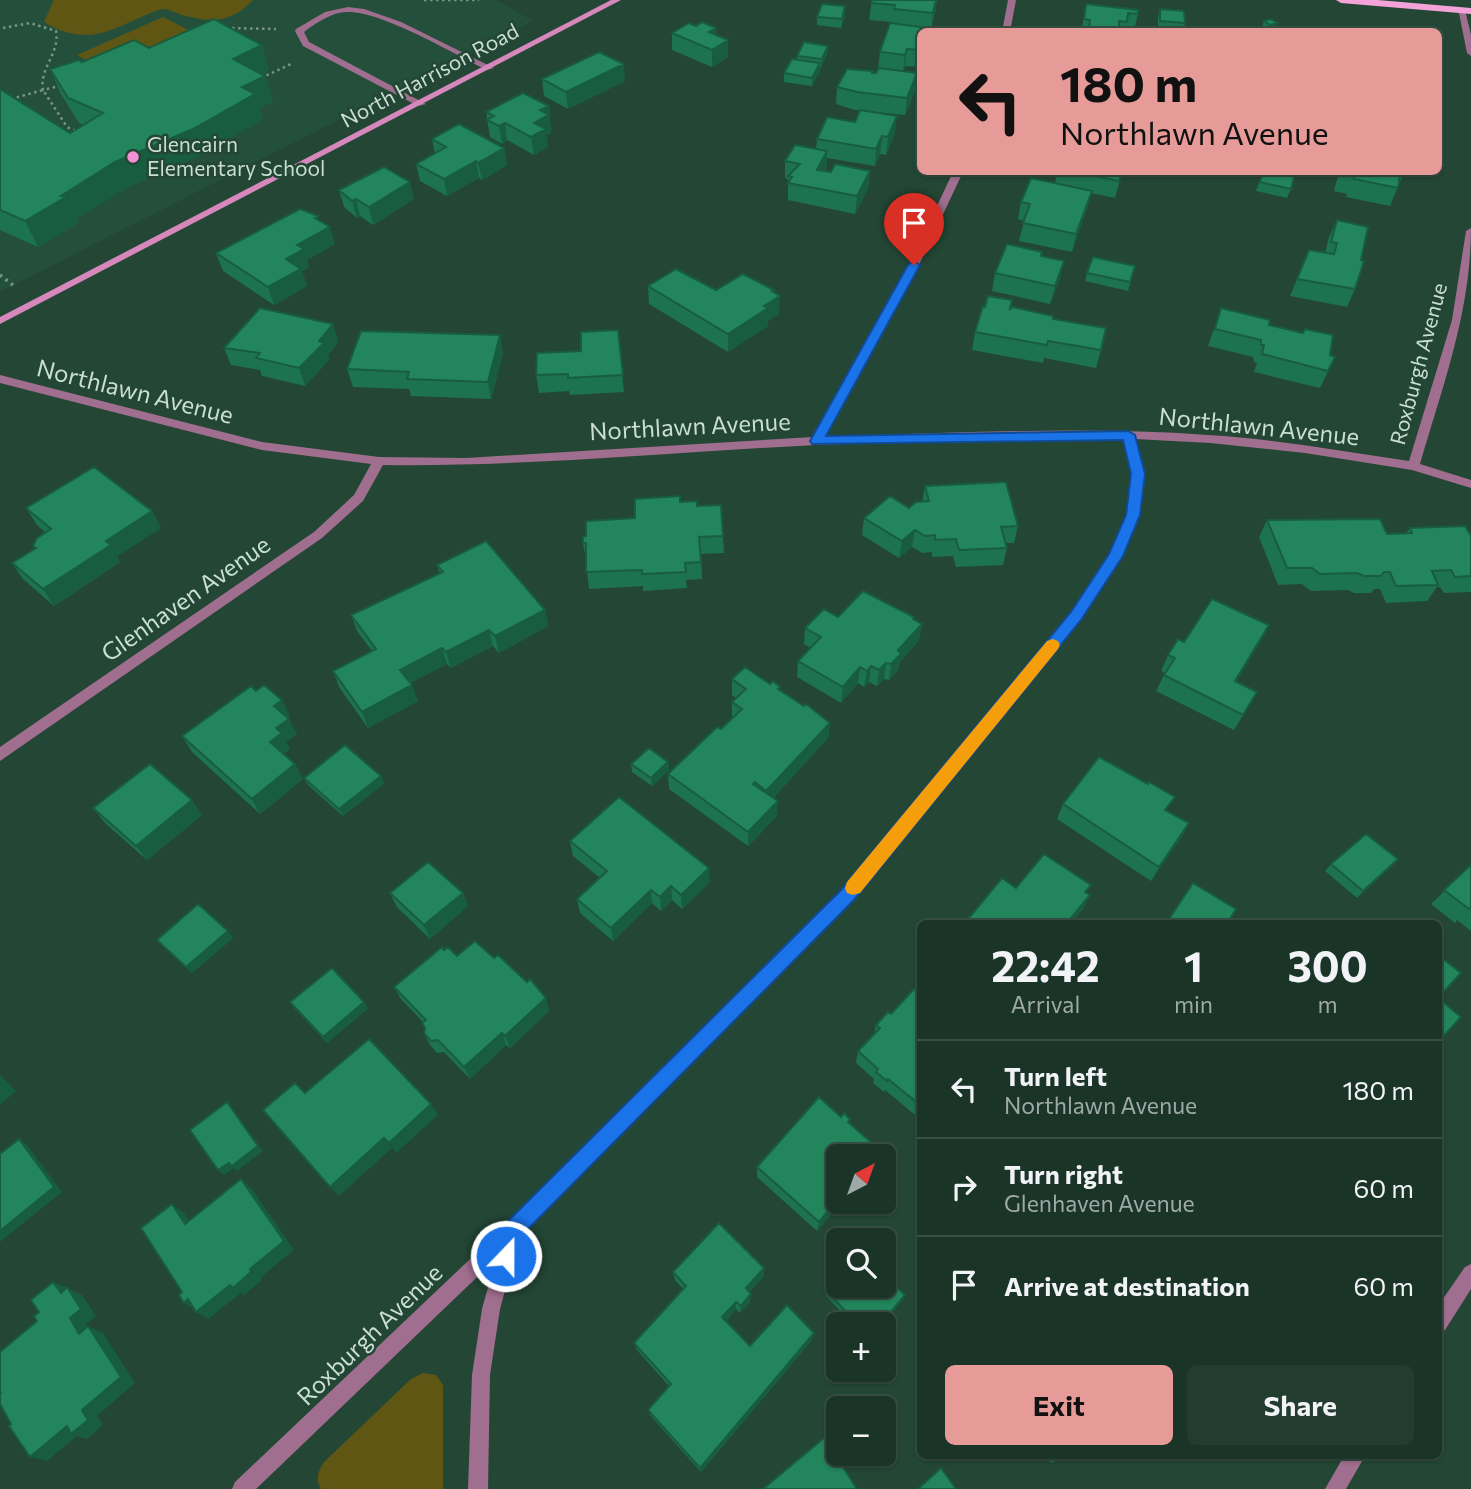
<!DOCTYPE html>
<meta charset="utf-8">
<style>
:root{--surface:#1a3428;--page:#233c30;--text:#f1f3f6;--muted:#9faaa8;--line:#384f45;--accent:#e69b98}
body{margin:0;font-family:Commissioner,sans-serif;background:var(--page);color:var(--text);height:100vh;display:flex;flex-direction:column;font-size:26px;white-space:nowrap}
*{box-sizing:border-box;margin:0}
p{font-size:23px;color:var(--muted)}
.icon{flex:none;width:38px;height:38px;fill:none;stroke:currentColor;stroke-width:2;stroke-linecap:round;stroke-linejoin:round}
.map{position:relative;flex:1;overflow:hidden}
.sheet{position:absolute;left:917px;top:920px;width:525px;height:539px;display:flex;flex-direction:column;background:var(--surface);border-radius:10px;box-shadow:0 2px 5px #0004,0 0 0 2px var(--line)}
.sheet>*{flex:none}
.guide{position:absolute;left:917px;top:28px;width:525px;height:147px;border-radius:10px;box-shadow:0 2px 5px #0004,0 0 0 2px var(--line);background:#e69b98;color:#111;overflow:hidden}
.needle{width:46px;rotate:41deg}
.buttons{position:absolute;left:826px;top:1144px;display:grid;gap:14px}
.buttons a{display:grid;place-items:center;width:70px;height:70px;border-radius:10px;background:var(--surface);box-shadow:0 2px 5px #0004,0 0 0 2px var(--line);font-size:35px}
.pin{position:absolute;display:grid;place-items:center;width:60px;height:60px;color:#fff;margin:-72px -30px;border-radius:50% 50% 50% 0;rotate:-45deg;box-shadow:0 0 7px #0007}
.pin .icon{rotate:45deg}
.me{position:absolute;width:77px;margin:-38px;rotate:22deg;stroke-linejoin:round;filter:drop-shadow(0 0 5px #0008)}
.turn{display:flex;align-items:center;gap:24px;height:147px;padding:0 28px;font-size:32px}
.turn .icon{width:91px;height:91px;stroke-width:2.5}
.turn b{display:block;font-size:49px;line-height:60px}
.eta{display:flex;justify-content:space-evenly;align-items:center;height:119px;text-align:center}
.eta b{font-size:42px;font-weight:700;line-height:49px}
.primary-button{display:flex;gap:14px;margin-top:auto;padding:14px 28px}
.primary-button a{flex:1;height:80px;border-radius:10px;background:var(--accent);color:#111;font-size:28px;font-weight:700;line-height:80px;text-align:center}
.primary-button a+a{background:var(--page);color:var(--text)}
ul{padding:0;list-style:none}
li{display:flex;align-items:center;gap:21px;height:98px;padding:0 28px;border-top:2px solid var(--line)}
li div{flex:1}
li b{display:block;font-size:26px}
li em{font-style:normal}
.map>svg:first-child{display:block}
</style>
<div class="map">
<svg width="1471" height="1489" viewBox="0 0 1471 1489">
<rect width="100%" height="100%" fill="#234635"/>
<path fill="#24503b" d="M0 0H496L533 21 0 292Z"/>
<path fill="#605613" d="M54 0H253C231 23 211 23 182 15 174 12 169 9 161 9 115 26 91 50 44 22Z
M163 17 198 35 112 75 77 55Z
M423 1373 436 1375 443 1385V1489H321C315 1479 318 1472 324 1462L411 1379Z"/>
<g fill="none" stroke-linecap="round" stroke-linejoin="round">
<path stroke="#799486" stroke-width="2.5" stroke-dasharray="2.5 3.5" stroke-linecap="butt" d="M424 0H479
M3 28 30 23 56 31C60 54 39 68 43 90L63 85
M226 28 276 29
M261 78 291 64
M11 99 43 90 67 127 78 132"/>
<path stroke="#799486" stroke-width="3.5" stroke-dasharray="2.5 4.5" stroke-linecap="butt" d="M0 275 13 285"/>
<path fill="#a06e8e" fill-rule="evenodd" d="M348 7 364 9 401 22 494 68 487 70C454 54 382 11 347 12 332 12 316 23 304 32L309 42 426 104 418 106 303 46 295 31 296 29 325 12Z"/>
<path fill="#a06e8e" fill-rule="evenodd" d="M1008 0H1016L1010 32H1002Z
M1458 8 1465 10 1471 35V56L1467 53Z
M953 172H963L919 265 825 437C953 433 1081 426 1208 435 1275 439 1342 451 1409 461L1452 320 1466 231 1471 228C1471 311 1443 385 1420 464L1471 480V488L1412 470 1305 453 1210 443 1135 439 1144 474 1139 515 1122 556 1081 619 853 900 520 1236 500 1309 490 1375 488 1489H468L472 1375 482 1309 496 1259 256 1489H232L235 1482 507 1224 843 890 1071 613 1110 555 1127 515 1132 474 1123 439C1021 440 918 440 816 445 672 452 527 467 383 465L363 501 322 538 0 761V747L314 532 354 495 371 464 262 450 0 383V375L262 442 379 457 466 458 813 437 909 265Z
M1471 1264V1289L1445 1330 1438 1332V1306L1465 1267Z
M1344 1456H1365L1346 1489H1325Z"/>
<path fill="#d687bb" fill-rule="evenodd" d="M611 0H621L0 324V317Z"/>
<path fill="#f4a3d8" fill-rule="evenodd" d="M1336 0H1378L1471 8V14L1341 3Z"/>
</g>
<path fill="#1d724f" d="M872 0H937L931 30 920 32V67L905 66 903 71 917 73 915 91 905 115 855 110 836 104 837 87 873 71V73H876L878 69 880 52 893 22 869 20Z
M1086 4 1138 14 1134 31 1125 30V32H1081Z
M1160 9 1185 23 1183 32 1158 30V17Z
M845 15 841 28 817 25V17Z
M1271 19 1274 32H1264L1261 30 1264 21Z
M696 26 716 28V35L728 40V57L712 67 672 50V33Z
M262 45 269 70 261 74 265 76 273 101 259 108 263 119 203 154 126 188 76 219 78 223 38 247 0 230V89L70 133 83 125 79 123 61 94 50 69 149 48Z
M828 46 827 54 812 86 784 82V73L797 59V56Z
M542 79 625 81 568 109 544 96Z
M549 106 551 133 546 135 548 147 534 155 507 140 502 144 490 137 486 112Z
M895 133 886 155 880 154 875 166 827 158 826 169 825 171 831 172 870 171 868 188 855 214 788 200V179L785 178V161L816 149 817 139Z
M432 139 504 148 507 165 482 180 479 178 447 196 420 181 416 164 435 154Z
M1057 172H1122L1115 198 1091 193 1087 208 1072 252 1019 241 1024 221 1018 219 1021 202 1055 183Z
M1263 172 1291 189 1287 198 1256 191Z
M1339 172H1404L1403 175 1390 206 1346 197 1347 194 1334 191Z
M339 190 414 199 373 225 360 216 357 218 344 207Z
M319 220 335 244 307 260 309 267 302 271 307 286 274 305 223 271 216 253Z
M1337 220 1361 260 1355 289 1347 307 1290 296 1309 250 1325 253 1329 237Z
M1042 252 1041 256 1060 278 1050 304 992 291 995 273Z
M1135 266 1128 291 1085 281 1087 273Z
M648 286 716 290H774L779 314 768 321V326L728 352 649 304Z
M1012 300 1010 308 1053 319 1101 350 1096 368 1044 358 1043 363 972 350 975 332 985 307Z
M1221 308 1269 325 1335 357 1320 388 1254 372 1257 363 1254 362 1253 357 1208 346Z
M333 324 338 342 328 355 329 360 305 386 262 376 260 370 231 365 224 348Z
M618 330 624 392 570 395 569 391 539 393 536 375Z
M503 353 491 399 411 396 409 389 353 387 347 369Z
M925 486 1018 526 1014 543H1006L1007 548 1003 565 956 567 953 556 932 557V552L922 553 912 547 899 558 862 535 864 518 909 508 922 502Z
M680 502 697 506 723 536 724 553 701 554 702 579 686 580 687 588 643 591V586L589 589 586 560 583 543 586 536Z
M26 508 152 511 161 528 117 556 120 562 54 606 23 579 12 563 35 548 33 546 46 533 37 525Z
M1267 520 1387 534 1406 533 1410 528 1471 536V592L1444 593 1440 587H1437L1427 601 1386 603 1380 589H1374L1371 593H1354L1348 590 1311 591 1302 584 1278 585 1259 537Z
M437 565 545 610 548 626 499 653 493 646 451 668 447 664 410 683 418 701 368 728 339 687 333 671 372 651 357 631 351 615 440 574Z
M838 617 913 619 922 624 919 640 900 662 898 670 889 680 884 679 877 686 869 682 864 687 858 683 841 703 797 677 798 661 811 648 804 644 805 628Z
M1269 625 1236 682 1257 692 1234 730 1156 691 1165 673 1161 671 1168 655Z
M732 679 780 690 830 723 828 738 773 798 777 816 748 846 669 789 668 774 721 729 732 718V702L736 698 732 695Z
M290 716 287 718 297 734 286 742 290 749 283 754 295 764 303 779 260 814 192 752 182 736Z
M668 762 669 770 652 786 632 772 631 764Z
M381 776 384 783 343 816 308 785 304 778Z
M1063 804 1167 811 1189 823 1181 838 1151 881 1057 819Z
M93 808 202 815 147 860 105 823Z
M570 841 710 882 682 909 672 900 661 911 652 903 613 941 580 913 577 899 600 878 573 856Z
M1398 859 1392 866 1357 898 1325 871 1331 864Z
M1471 865V931L1457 920 1455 923 1431 904Z
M390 893H463L468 906 430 939 397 907Z
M233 938 192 973 157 940Z
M444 950 457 956 549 1011 510 1048 506 1045 470 1079 444 1052 437 1053 430 1045 424 1033 425 1029 422 1023 423 1022 401 999 394 987Z
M920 994V1119L885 1090 884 1092 873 1083 874 1079 856 1063 858 1051 874 1034 876 1025Z
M290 1002 368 1008 327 1043 295 1009Z
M849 1124 872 1143 869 1153 838 1157V1202H841L817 1231 757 1177V1167Z
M764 1268V1276L749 1292 750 1302 740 1313 736 1309 726 1321 750 1346 812 1340 701 1472 650 1415 648 1410 669 1386 637 1350 634 1343 683 1289 675 1280 673 1272Z
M827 1292 903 1299 882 1325H854L826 1296Z
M1045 1456H1062L1059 1459 1051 1463Z"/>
<path fill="#185d40" d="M936 0V10L931 30 933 13Z
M845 6V15L841 28 842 19Z
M1277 23 1274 32H1268L1270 25Z
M716 28V45L709 32Z
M728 40V57L712 67V50Z
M262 45 269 70 241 84 233 59Z
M828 46 827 54 821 68 822 59Z
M907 49 905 66 903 72 905 55Z
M820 63V72L812 86V78Z
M624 64 625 81 568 109 566 92Z
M917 73 915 91 905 115 907 98Z
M265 76 273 101 259 108 263 119 203 154 126 188 76 219 78 223 38 247 25 221 61 196 115 162 242 87Z
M549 106 551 133 546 135 548 147 534 155 531 137 534 123 540 110Z
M897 116 895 133 886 155 888 137Z
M505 123 507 140 502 144 499 126Z
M882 136 880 154 875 166 876 149Z
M504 148 507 165 482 180 478 163Z
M827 151 826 169 816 187 817 170Z
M476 161 479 178 447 196 444 179Z
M870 171 868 188 855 214 857 196Z
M410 182 414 199 373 225 369 207Z
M1092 191 1087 208 1072 252 1076 234Z
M356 199 360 216 357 218 352 201Z
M318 216 322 231 330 227 335 244 307 260 309 267 302 271 307 286 274 305 268 287 315 218Z
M1064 261 1060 278 1050 304 1055 286Z
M774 290V300L780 296 779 314 768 321V326L728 352V334L764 306 772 291Z
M333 324 338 342 328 355 329 360 305 386 299 368Z
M500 335 503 353 491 399 488 382Z
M152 511 161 528 117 556 120 562 54 606 43 589 106 541Z
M915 530 912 547 899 558 902 541Z
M545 610 548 626 499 653 495 636Z
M922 624 919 640 900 662 898 670 889 680 891 664 898 650Z
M1269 625 1261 641 1227 697 1235 681Z
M489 630 493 646 451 668 446 652Z
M442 648 447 664 405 686 400 670Z
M886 663 884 679 877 686 879 670Z
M871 666 869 682 864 687 867 671Z
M860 667 858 683 841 703 843 687Z
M412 685 418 701 368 728 362 712Z
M282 700 290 716 282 722 274 706Z
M289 719 297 734 286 742 290 749 278 758 270 742 276 728Z
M830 723 828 738 766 806V791Z
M668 762 669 770 652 786 651 778Z
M295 764 303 779 260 814 252 799Z
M381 776 384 783 343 816 339 809Z
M192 800 202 815 147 860 136 846Z
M778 801 777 816 748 846V832Z
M1189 823 1181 838 1151 881 1159 867Z
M1398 859 1392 866 1357 898 1363 891Z
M709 868 710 882 682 909 681 895Z
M671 886 672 900 661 911 660 897Z
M651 890 652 903 613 941 611 928Z
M463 893 468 906 430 939 424 925Z
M1090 895 1083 909 1071 924H1067Z
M228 931 233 938 192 973 186 967Z
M546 998 549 1011 510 1048 505 1036Z
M364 1002 368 1008 327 1043 323 1037Z
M502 1033 506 1045 470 1079 464 1067Z
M0 1075 16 1091 0 1105Z
M227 1102 232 1108 263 1151 237 1171 234 1168 224 1175 218 1170Z
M431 1104 438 1115 396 1153 389 1143Z
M384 1138 392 1148 339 1196 330 1187Z
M19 1139 27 1145 62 1192 0 1242V1231Z
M872 1143 869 1153 866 1157H860Z
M241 1179 252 1189 294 1250 261 1277 262 1280 244 1295 241 1293 208 1319 196 1312 250 1269Z
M838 1199V1202H841L817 1231 819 1222Z
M172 1204 184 1213 197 1233 185 1224Z
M764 1268V1276L746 1296V1288Z
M53 1282 82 1295 96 1316 85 1325 94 1340 79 1334 70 1318 61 1293Z
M751 1294 750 1302 740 1313 741 1306Z
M188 1299 196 1310 184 1303Z
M736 1302V1309L723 1324 722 1317Z
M88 1326 103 1333 135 1383 97 1416 103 1425 87 1439 77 1436 47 1461 30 1457 67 1426 82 1410Z
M814 1333 812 1340 701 1472 700 1468Z"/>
<path fill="#22855c" stroke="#185d40" stroke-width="2" d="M872 0H936L933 13 894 9 895 5 871 3Z
M822 4 845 6 842 19 817 17Z
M1086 4 1138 10V14L1128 13 1127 22 1119 21V30L1089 27 1090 20 1084 19Z
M1160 9 1184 11 1185 23 1160 21Z
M214 19 262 45 233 59 265 76 242 87 255 94 193 129 115 162 61 196 66 197 25 221 0 210V89L70 133 103 113 68 98 50 69 79 60 82 62 134 40 149 48Z
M1271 19 1277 23 1270 25 1264 21Z
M702 22 716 28 709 32 728 40 712 50 672 33 689 23 696 26Z
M890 23 928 28 927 32H920V50L907 49 905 55 880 52Z
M804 42 828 46 822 59 797 56Z
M599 52 624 64 566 92 542 79Z
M792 59 820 63 812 78 784 73Z
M879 68 917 73 907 98 857 92 837 87 847 69 873 71 872 73H876Z
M523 93 549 106 540 110 549 115 534 123 546 129 531 137 505 123 499 126 487 120 494 116 486 112Z
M860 110 897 116 888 137 882 136 876 149 817 139 827 117 855 122Z
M459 124 504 148 478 163 476 161 444 179 416 164 446 147 432 139Z
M795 145 827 151 817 170 831 172 835 164 870 171 857 196 788 183 792 177 788 176 800 164 785 161Z
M384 167 410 182 369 207 356 199 352 201 339 190Z
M1075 172H1122L1119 181Z
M1263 172H1290L1295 173 1291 189 1260 182Z
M1342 172H1404L1403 175H1400L1398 188 1354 179V176L1341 174Z
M1031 178 1092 191 1076 234 1023 223 1030 204 1021 202Z
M300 209 318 216 315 218 330 227 297 245 304 249 286 259 301 269 268 287 216 253Z
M1337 220 1368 227 1361 260 1364 261 1355 289 1297 279 1309 250 1334 254 1337 243 1331 242Z
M1007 244 1042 252 1041 256 1064 261 1055 286 995 273Z
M1093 257 1135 266 1130 282 1087 273Z
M676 269 716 290 743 274 774 290 772 291 780 296 764 306 768 308 728 334 648 286Z
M988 296 1012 300 1010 309 1013 307 1053 316V319L1106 328 1101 350 1048 341 1047 345 975 332 983 306 985 307Z
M260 308 333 324 319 341 324 343 299 368 256 358 260 353 224 348Z
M1221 308 1270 320 1269 325 1303 333 1305 329 1333 335 1330 355 1335 357 1328 371 1262 354 1264 345H1261V340L1215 329Z
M618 330 623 375 568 378V374L536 375 537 353 581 351V332Z
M361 331 500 335 488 382 407 379 409 372 347 369Z
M94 467 152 511 106 541 111 545 43 589 12 563 36 548 33 546 37 538 51 529 26 508Z
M1006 482 1018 526 1001 527 1007 548 959 550 956 539 935 540V535L925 536 915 530 902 541 864 518 890 496 909 508 916 502 929 501 925 486Z
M680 496V502L697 501V506L721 505 723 536 699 537 701 562 685 563 686 572 642 574V570L586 572V543H583V537L586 536V521L635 518V499Z
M1380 519 1387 534 1412 533 1410 528 1465 526 1471 536V576L1455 577 1451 570 1432 571 1438 585 1396 586 1390 572H1384L1381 576H1364L1357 573 1320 574 1312 568H1287L1267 520Z
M486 541 545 610 495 636 489 630 446 652 442 648 400 670 412 685 362 712 333 671 376 649 351 615 443 572 437 565Z
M863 591 914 617 913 619 922 624 898 650 901 654 891 664 886 663 879 670 871 666 867 671 860 667 843 687 798 661 821 637 805 628 824 609 838 617Z
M1212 599 1269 625 1235 681 1257 692 1243 715 1164 675 1175 658 1168 655 1178 639 1184 642Z
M745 667 770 684 773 681 780 687 778 689 804 706 806 704 830 723 766 791 755 782 753 784 778 801 748 832 668 774 717 727 721 729 742 709 732 702 746 689 732 679Z
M264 685 282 700 274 706 289 719 276 728 282 733 270 742 295 764 252 799 182 736 251 686 256 691Z
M345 745 381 776 339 809 304 778Z
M649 748 668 762 651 778 631 764Z
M1099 757 1148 784 1149 782 1175 797 1165 810 1189 823 1159 867 1063 804Z
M150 764 192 800 136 846 93 808Z
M619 797 709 868 681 895 671 886 660 897 651 890 611 928 577 899 607 871 570 841Z
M1366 834 1398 859 1363 891 1331 864Z
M1044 854 1091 885 1085 892 1090 895 1067 923 1062 920 1059 924H964L1002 878 1016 888Z
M428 862 463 893 424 925 390 893Z
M1471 865V907L1469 909 1444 890Z
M1193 883 1236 909 1227 924H1170L1167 922Z
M198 904 228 931 186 967 157 940Z
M475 941 494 958 498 955 527 982 530 979 546 998 505 1036 502 1033 464 1067 438 1040 431 1041 424 1033 425 1028 422 1023 426 1020 394 987 442 947 444 950 448 947 457 956Z
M1438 955 1461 973 1438 998Z
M332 968 364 1002 323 1037 290 1002Z
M914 989 920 994V1105L888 1079 887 1081 876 1072 878 1069 858 1051 880 1028 876 1025 888 1012 891 1014Z
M1438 998 1461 1017 1438 1042Z
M369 1039 431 1104 389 1143 384 1138 330 1187 263 1110 295 1083 305 1093Z
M819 1097 841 1117 844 1113 850 1119 848 1122 872 1143 860 1157H838V1199L819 1222 757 1167Z
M227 1102 258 1146 232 1166 229 1163 218 1170 190 1130Z
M19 1139 54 1187 0 1231V1154Z
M241 1179 284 1241 250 1269 251 1272 233 1288 230 1285 196 1312 188 1299 184 1303 179 1295 182 1292 141 1228 172 1204 185 1224Z
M719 1223 764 1268 746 1288 751 1294 741 1306 736 1302 722 1317 750 1346 787 1305 814 1333 700 1468 648 1410 671 1384 634 1343 686 1286 673 1272Z
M884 1275 905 1295 880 1325H859L827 1292 838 1279V1286H884Z
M53 1282 61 1293 67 1287 81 1309 70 1318 79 1334 88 1326 121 1377 82 1410 88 1420 71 1434 67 1426 30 1457 9 1426 11 1424 0 1404V1394L1 1393 0 1391V1352L37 1321 34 1316 39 1312 31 1300Z
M824 1438 857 1489H763Z
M941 1468 956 1489H918Z"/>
<path fill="#1a73e8" stroke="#114b97" stroke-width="2" d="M914 261 920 265 826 436 1128 431 1135 435 1145 474 1140 515 1123 556 1081 620 854 900 521 1236 513 1264 506 1267 498 1264 495 1256 506 1223 842 889 1071 612 1109 554 1126 515 1131 474 1123 440 812 444 810 441 908 265Z"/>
<path fill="#f59e0b" d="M1053 639 1058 641 1060 645 1058 649 860 893 853 895 847 893 845 888 847 882 1047 641Z"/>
<circle fill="#f491d3" stroke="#234635" stroke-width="2.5" cx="133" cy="157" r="7"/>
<g text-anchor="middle" stroke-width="5" stroke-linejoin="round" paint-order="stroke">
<g font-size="21" fill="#caded3" stroke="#234635">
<text transform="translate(430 76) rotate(-28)" y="7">North Harrison Road</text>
<text transform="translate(1419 364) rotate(-75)" y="7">Roxburgh Avenue</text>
</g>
<g font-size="21" fill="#caded3" stroke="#234635" text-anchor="start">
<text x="147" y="152">Glencairn<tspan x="147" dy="24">Elementary School</tspan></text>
</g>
<g font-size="24" fill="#caded3" stroke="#234635">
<text transform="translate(135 392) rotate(14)" y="8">Northlawn Avenue</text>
<text transform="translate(690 427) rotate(-3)" y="8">Northlawn Avenue</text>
<text transform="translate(1259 427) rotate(6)" y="8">Northlawn Avenue</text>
<text transform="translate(186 599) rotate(-35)" y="8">Glenhaven Avenue</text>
<text transform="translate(370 1335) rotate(-44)" y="8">Roxburgh Avenue</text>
</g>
</g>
</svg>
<div class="buttons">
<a><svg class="needle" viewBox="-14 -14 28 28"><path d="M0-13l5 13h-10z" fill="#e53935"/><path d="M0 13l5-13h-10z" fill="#9faaa8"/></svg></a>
<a><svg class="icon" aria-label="search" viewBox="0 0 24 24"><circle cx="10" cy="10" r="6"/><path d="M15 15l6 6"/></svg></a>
<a>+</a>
<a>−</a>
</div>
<div class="pin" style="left:914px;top:265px;background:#d93025"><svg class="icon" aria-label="arrive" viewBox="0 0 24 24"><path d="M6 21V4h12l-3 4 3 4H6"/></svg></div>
<svg class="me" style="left:506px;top:1256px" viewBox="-20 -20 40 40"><circle r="17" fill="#1a73e8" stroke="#fff" stroke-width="3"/><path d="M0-11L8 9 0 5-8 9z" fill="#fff"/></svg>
<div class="guide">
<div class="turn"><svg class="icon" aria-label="left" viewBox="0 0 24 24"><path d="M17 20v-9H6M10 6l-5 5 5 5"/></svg><div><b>180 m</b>Northlawn Avenue</div></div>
</div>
<section class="sheet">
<div class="eta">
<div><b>22:42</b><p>Arrival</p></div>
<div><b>1</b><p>min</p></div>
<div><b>300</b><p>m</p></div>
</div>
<ul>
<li><svg class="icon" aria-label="left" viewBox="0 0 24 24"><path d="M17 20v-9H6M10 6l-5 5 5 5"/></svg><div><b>Turn left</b><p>Northlawn Avenue</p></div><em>180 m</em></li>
<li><svg class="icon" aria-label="right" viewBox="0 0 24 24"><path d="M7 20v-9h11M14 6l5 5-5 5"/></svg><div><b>Turn right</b><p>Glenhaven Avenue</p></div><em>60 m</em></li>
<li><svg class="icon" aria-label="arrive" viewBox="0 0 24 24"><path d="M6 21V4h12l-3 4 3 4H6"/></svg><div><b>Arrive at destination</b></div><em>60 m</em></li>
</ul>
<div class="primary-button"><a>Exit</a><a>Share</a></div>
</section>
</div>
